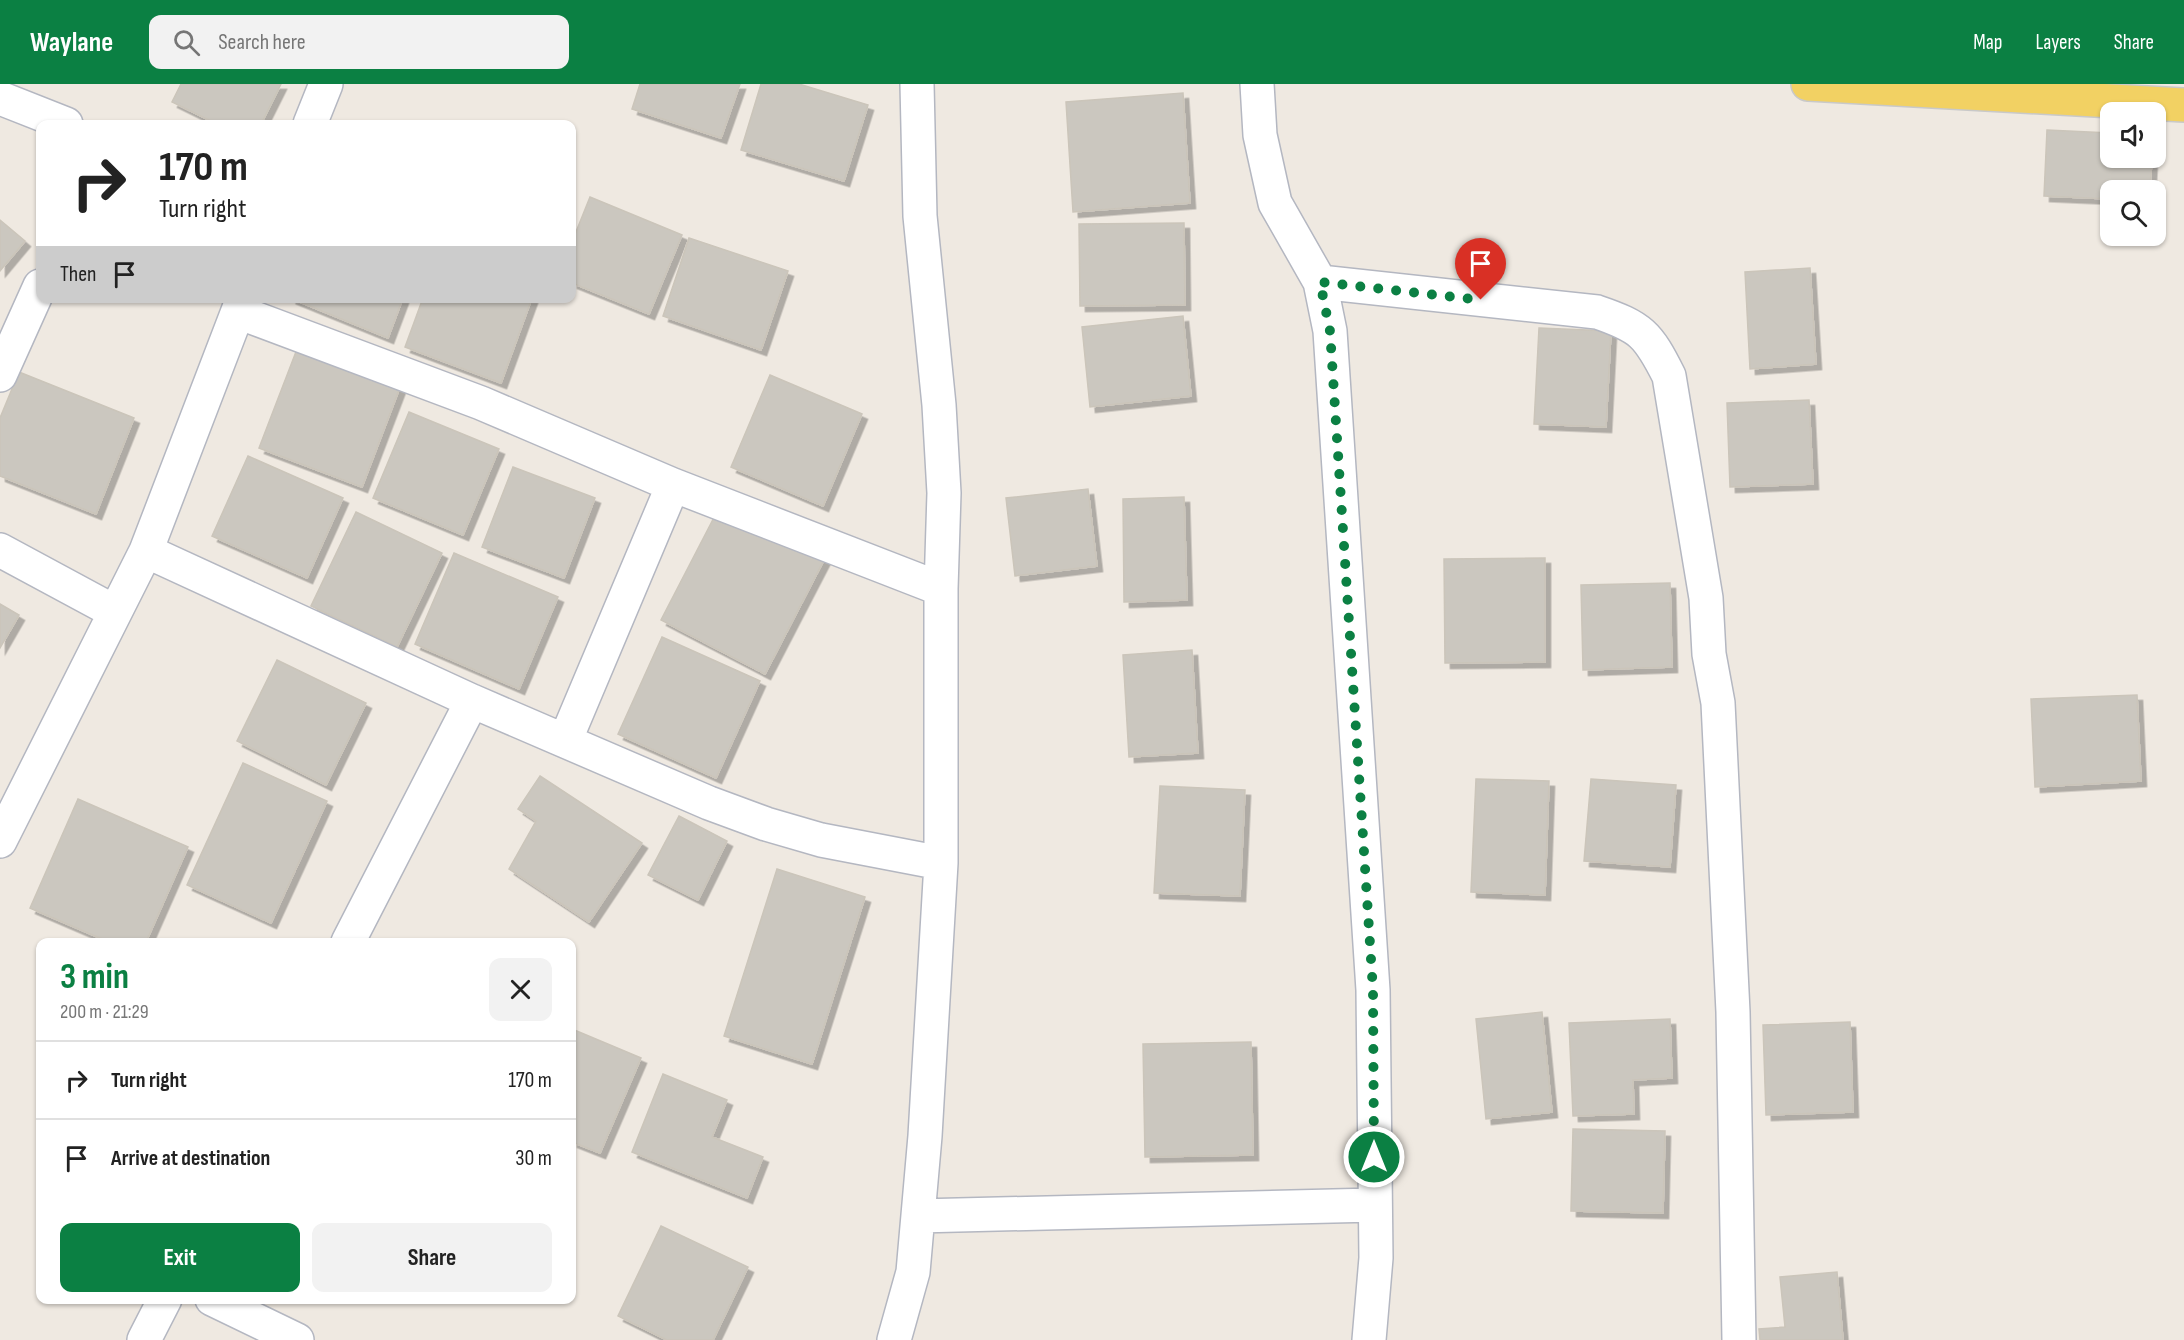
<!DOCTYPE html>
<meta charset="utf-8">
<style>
:root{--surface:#fff;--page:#f2f2f2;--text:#222;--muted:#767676;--line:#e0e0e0;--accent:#0b8043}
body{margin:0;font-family:"Sofia Sans Condensed",sans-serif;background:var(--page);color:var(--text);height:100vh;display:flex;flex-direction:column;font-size:22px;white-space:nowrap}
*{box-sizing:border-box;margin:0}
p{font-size:20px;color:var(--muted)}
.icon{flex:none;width:33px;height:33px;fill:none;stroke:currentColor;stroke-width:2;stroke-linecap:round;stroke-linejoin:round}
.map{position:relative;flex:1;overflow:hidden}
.panel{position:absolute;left:36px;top:854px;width:540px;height:366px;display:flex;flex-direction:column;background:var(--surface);border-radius:12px;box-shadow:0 2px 4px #0004}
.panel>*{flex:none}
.banner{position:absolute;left:36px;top:36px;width:540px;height:183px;border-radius:12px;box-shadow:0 2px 4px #0004;background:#fff;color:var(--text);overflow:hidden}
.controls{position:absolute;left:2100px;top:18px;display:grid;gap:12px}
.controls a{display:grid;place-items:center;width:66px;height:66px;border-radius:12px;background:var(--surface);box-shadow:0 2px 4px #0004;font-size:30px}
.pin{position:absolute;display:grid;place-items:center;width:51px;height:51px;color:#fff;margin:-62px -26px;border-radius:50% 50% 50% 0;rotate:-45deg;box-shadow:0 0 6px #0007}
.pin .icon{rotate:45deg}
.me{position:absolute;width:66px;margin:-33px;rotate:0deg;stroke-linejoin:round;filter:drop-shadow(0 0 4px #0008)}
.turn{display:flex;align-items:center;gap:21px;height:126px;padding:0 24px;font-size:27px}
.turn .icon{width:78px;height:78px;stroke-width:2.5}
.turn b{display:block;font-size:42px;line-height:51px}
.then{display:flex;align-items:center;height:57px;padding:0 24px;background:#0003;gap:12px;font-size:22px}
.round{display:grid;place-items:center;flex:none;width:63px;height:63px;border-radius:12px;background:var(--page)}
.overview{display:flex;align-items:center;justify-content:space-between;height:102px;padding:0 24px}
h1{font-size:36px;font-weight:700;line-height:45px;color:var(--accent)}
.cta{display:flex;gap:12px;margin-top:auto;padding:12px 24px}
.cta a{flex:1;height:69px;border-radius:12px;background:var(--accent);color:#fff;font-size:24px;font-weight:700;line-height:69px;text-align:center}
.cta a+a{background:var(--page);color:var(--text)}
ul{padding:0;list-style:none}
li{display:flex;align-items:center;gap:18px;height:78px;padding:0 24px;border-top:2px solid var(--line)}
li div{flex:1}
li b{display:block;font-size:22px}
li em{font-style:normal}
header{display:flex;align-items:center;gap:36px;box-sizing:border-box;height:84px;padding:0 30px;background:var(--accent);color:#fff}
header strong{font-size:28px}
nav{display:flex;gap:33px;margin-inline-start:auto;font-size:21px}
.search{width:420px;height:54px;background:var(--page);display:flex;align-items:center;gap:15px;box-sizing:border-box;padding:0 21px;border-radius:12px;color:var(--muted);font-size:22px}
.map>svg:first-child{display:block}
</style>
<header>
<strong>Waylane</strong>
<div class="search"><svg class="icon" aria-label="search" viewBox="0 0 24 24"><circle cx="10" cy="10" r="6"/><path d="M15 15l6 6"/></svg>Search here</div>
<nav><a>Map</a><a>Layers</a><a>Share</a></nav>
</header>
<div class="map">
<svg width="2184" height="1256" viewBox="0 0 2184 1256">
<defs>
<filter id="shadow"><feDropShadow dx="5.5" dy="5.5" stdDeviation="0" flood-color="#0004"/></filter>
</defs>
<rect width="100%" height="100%" fill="#efe9e1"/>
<path fill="#cbc7bf" stroke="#cbc5ba" stroke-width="1.5" filter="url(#shadow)" d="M181 0H281L261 40H217L172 18Z
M640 0H740L721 54 632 25Z
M761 0H799L868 21 844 97 741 66Z
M1183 9 1190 119 1073 128 1066 18Z
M2047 46 2110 49V74H2152L2150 106H2110V115L2044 112Z
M590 113 682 151 649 230 572 199V158Z
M0 136 25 157 0 187Z
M1184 139 1185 221 1080 222 1079 140Z
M689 154 788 187 761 266 663 232Z
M1810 184 1816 280 1750 285 1745 188Z
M290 214H403L388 254Z
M423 214H532L501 299 405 263Z
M1183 232 1191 312 1090 323 1082 243Z
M1539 244 1611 247 1606 343 1534 340Z
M299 260 402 298 362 403 259 364Z
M19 288 134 334 96 430 0 392V334Z
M770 291 862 330 823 422 731 383Z
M1809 316 1813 400 1730 403 1727 319Z
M409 328 499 365 463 451 373 414Z
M248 372 343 414 307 494 212 452Z
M513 383 595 414 564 494 482 463Z
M1088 405 1097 482 1015 492 1006 414Z
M1184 413 1187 516 1124 518 1123 415Z
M721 420 825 474 765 590 661 536Z
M356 428 442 469 397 563 311 522Z
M454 469 558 513 519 605 415 560Z
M1545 474V578L1445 579 1444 475Z
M1670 499 1672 583 1583 586 1581 501Z
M0 520 19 531 0 564Z
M662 553 760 597 716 694 618 650Z
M1192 566 1198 669 1129 673 1123 571Z
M277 576 366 619 326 701 237 657Z
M2137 611 2141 697 2035 703 2031 615Z
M243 679 327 717 271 839 187 801Z
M540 692 642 759 589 838 509 785 536 737 518 725Z
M1476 695 1549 697 1545 811 1471 808Z
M1591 695 1676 701 1670 783 1584 777Z
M1160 702 1245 706 1240 812 1154 809Z
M78 715 188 763 146 858H109L30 824Z
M679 732 727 757 698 816 648 791Z
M777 785 865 813 812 980 724 952Z
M1542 928 1552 1028 1486 1035 1476 935Z
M1670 935 1672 994 1633 996 1634 1030 1573 1032 1569 939Z
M1850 938 1853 1028 1766 1031 1763 941Z
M572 945 641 974 600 1069 572 1058Z
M1251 958 1253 1071 1145 1073 1143 960Z
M663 990 727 1016 712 1053 763 1073 747 1114 632 1068Z
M1573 1045 1665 1047 1663 1129 1571 1127Z
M661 1142 748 1183 713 1256H667L618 1232Z
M1837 1188 1843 1256H1760L1759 1245 1785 1243 1780 1193Z"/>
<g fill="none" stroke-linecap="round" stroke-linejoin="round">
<defs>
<path id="minor" d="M1257 0 1260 51 1275 119 1320 198 1330 247 1373 906 1376 1174 1369 1256
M0 14 66 40
M310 40 326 0
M1320 198 1597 228C1641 243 1648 250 1669 292L1706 514 1709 570 1718 619 1733 928 1739 1256
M238 228 481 319 673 401 941 505
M0 291 40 202
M0 466 115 528
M146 467 472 617 709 719 766 740 821 756 941 779
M565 657 673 401
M0 757 146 467 243 214
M348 858 472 617
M918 1132 1375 1121
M212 1215 297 1256
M144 1256 165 1215
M894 1256 913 1188 925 1052 941 779V505L944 409 939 321 920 132 917 0"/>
<path id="major" d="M1808 0 2184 21"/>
</defs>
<use href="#minor" stroke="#b4b7c1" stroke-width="36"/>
<use href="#major" stroke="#c9c9c9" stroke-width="36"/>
<use href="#minor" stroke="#fff" stroke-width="33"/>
<use href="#major" stroke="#f2d163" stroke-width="33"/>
</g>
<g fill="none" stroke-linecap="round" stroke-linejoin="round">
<path stroke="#0b8043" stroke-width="10" stroke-dasharray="0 18" d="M1374 1073 1373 906 1330 247 1320 198 1481 216"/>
</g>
</svg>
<div class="controls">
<a><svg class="icon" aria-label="sound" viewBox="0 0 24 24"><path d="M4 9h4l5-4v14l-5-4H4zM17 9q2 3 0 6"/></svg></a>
<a><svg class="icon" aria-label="search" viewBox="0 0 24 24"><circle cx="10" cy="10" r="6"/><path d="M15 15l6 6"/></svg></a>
</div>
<div class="pin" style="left:1481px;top:216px;background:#d93025"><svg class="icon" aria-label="arrive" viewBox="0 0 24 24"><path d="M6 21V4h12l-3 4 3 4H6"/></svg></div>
<svg class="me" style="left:1374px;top:1073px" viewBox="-20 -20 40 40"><circle r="17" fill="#0b8043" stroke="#fff" stroke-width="3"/><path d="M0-11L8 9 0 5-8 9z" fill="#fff"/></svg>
<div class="banner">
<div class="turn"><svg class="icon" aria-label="right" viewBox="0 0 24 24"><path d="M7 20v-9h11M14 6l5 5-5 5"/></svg><div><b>170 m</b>Turn right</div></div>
<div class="then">Then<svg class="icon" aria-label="arrive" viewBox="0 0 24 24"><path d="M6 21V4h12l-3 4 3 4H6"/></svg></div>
</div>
<section class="panel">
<div class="overview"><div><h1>3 min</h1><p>200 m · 21:29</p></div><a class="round"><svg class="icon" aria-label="close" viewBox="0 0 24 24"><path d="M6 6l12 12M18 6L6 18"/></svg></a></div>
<ul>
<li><svg class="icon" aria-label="right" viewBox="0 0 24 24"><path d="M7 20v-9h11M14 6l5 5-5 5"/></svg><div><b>Turn right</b></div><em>170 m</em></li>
<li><svg class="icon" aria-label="arrive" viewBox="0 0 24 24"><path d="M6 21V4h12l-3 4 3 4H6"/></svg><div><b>Arrive at destination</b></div><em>30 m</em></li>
</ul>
<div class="cta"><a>Exit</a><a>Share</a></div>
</section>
</div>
